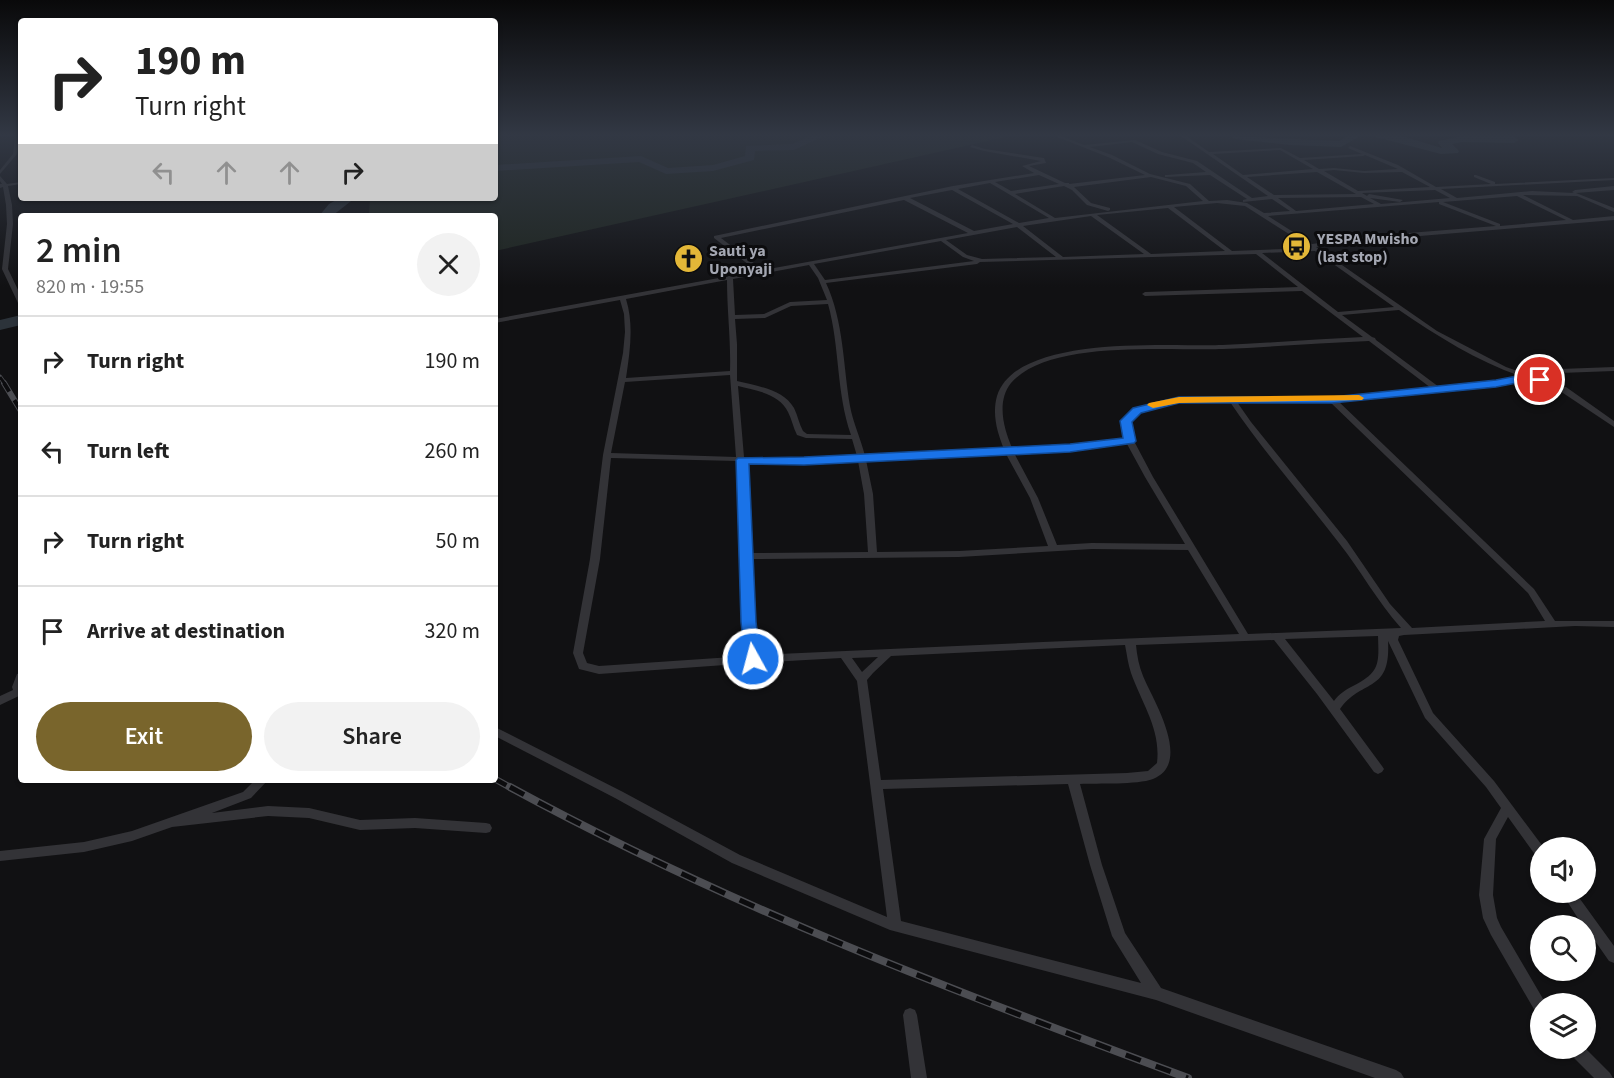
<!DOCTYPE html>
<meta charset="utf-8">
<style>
:root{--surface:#fff;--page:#f2f2f2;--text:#222;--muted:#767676;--line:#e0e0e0;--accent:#79652c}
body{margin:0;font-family:"Source Sans 3",sans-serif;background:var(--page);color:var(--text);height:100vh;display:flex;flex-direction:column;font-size:22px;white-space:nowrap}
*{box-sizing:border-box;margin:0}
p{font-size:20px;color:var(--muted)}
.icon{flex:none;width:33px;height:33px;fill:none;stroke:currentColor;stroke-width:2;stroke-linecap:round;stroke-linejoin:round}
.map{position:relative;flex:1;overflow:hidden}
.panel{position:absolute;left:18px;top:213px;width:480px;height:570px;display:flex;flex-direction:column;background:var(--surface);border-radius:6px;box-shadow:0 2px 4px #0004}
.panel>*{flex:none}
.top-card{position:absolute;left:18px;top:18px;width:480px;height:183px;border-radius:6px;box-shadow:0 2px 4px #0004;background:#fff;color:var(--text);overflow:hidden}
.fabs{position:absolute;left:1530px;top:837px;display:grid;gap:12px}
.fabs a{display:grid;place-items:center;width:66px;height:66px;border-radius:50%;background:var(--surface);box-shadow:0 2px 4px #0004;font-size:30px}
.pin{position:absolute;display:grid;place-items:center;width:51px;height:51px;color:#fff;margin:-26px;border:3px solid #fff;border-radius:50%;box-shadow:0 2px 6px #0007}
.me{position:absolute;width:66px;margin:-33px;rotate:353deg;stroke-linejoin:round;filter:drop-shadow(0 0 4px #0008)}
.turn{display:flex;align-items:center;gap:21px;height:126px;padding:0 18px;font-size:27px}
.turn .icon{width:78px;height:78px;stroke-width:2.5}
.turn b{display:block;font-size:42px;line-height:51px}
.lanes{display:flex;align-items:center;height:57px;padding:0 18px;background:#0003;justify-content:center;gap:30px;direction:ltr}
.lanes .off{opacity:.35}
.round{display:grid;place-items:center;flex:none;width:63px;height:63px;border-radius:32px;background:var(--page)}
.head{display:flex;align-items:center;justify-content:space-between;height:102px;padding:0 18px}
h1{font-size:36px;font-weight:600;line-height:45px}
.action{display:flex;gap:12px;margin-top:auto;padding:12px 18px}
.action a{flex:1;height:69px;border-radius:36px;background:var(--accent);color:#fff;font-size:24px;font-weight:600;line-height:69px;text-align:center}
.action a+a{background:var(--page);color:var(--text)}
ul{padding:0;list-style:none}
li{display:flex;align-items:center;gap:18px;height:90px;padding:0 18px;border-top:2px solid var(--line)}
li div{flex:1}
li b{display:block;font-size:22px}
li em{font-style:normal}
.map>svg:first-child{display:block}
</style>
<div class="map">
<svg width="1614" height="1078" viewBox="0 0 1614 1078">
<rect width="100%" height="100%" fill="#111113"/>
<path fill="#1e251f" d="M495 136H1010L495 251V216H369L370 198H495Z"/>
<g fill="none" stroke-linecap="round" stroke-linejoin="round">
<path fill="#2c333a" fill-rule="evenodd" d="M811 136H824L794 150 755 151 754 160 713 171 666 174 639 162 495 171V165L641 156 668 168 713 165 745 156 746 146 792 144Z
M1230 136 1339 141 1348 136H1360L1341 147 1290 145 1235 139Z
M1372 136H1402L1442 148 1438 143 1439 141 1462 136H1513L1519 140 1514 143 1462 142 1452 144 1459 151 1458 153 1441 154Z
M340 198H355L332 216H319L329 204Z
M21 315V325L0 330V320Z"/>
<path fill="#333337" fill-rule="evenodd" d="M15 136H19L17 154 0 174V170L13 154Z
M1055 136H1061L1084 145 1135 140 1162 152 1197 161 1252 198 1268 196 1181 136H1186L1209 152 1281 148 1300 158 1362 154 1348 148 1350 146 1398 165 1436 187 1491 184 1474 177V175H1476L1495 182V184L1614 178V180L1441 189 1457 198 1532 191 1574 193 1572 192 1575 190 1614 186V190L1576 193 1614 208V212L1577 196 1523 195 1573 220 1614 216V220L1371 240 1316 247 1437 331 1506 367 1529 375 1560 369 1614 367V371L1560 373 1537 377 1566 387 1614 421V427L1560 391 1528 379 1496 385 1439 392 1354 400H1337L1534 589 1555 621H1614V627L1575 626 1404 635 1399 636 1398 640 1433 713 1494 781 1544 848H1540V857L1536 856 1508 817 1496 839 1493 895 1497 918 1501 927 1546 1004H1540V1013L1535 1011 1491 935 1483 918 1479 895 1484 839 1501 808 1486 787 1425 718 1388 641C1391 694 1362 678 1340 709L1382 766 1384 769 1382 772 1378 774 1374 772 1317 694 1274 640 1136 645C1137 656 1139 666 1143 676 1153 700 1193 763 1153 779 1137 785 1098 783 1080 784L1102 865 1125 933 1161 988 1396 1070 1401 1073 1404 1078H1375L1156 1000 890 930 732 863 615 798 495 736V727L623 792 740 855 887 917 857 681 841 658 753 663 599 674 579 669 573 653 590 559 603 455 623 353 625 332 624 314 620 300 495 323V319L757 271 714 238V236L953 186 1034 173 1022 166 1041 161 984 151 970 147 972 145 985 149 1044 158 1046 163 1029 166 1065 183H1069V184L1145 175 1108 157ZM1132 142 1158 154 1193 163 1206 172 1167 175H1165V177L1210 175 1247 199 1243 200V202L1272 199 1290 211 1264 213 1247 203 1227 200 1209 201 1190 184 1150 174 1112 155 1090 147ZM1280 150 1313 169 1243 175 1213 154ZM1365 155 1398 169 1364 171 1334 168 1319 169 1304 160 1363 156ZM1334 170 1364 173 1402 172 1430 187 1358 191 1324 171ZM1317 172 1356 194 1274 195 1247 177ZM1039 175 1059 184 1011 191 995 182ZM1151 177 1186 186 1203 201 1055 218 1015 194 1064 186 1072 190 1087 205 1108 211 1110 210V208L1091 203 1074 187ZM990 183 1049 218 1019 223 958 189ZM952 190 1013 224 974 231 910 198ZM1435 190 1450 198 1381 204 1370 198 1400 202 1403 200 1369 194 1367 196 1362 193ZM1517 196 1566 220 1500 226V224L1443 202ZM1361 197 1374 204 1296 211 1278 198ZM904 200 968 233 763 270 721 238ZM1439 202V204L1496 226 1371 236 1312 244 1268 216ZM1217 203 1245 206 1311 248 1232 251 1174 207ZM1168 208 1225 251 1151 254 1097 215ZM1091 216 1144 254 1063 257 1023 226ZM1017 227 1056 257 982 259 967 255 946 240ZM941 241 963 257 974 261 825 280 814 264ZM1315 251 1394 307 1338 312 1262 253ZM1256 254 1298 287 1145 292 1142 294 1145 296 1302 291 1363 337C1316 339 1269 343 1222 345 1171 347 1017 333 997 396 992 414 997 432 1004 449L865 456C861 439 853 423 850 406 843 365 844 322 826 283L977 264 980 262ZM809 265 818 278 827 300 790 302 764 314 735 315 733 279ZM727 280C727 311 731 341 730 371L626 378C630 351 634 325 626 299ZM828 304C840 347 836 392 851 435L807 434 803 431C799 424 798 416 794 408 783 389 757 386 737 381V344L735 319 765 318 791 306ZM1399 310C1437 336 1477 361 1520 376L1496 381 1439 387 1376 340 1375 338 1372 337 1342 315ZM1369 341 1431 388 1354 396 1179 398 1134 408 1122 421 1126 439 1070 446 1012 448C1004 429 996 402 1011 383 1049 339 1168 351 1223 349 1271 347 1320 343 1369 341ZM730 375 736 457 611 453 625 382ZM738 386C755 390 780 394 788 412 792 420 793 427 797 435L806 438 852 439 857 456 804 459 744 457ZM1329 401 1528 593 1545 621 1412 628 1390 604 1347 541 1251 422 1237 402ZM1179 402H1230C1263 451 1303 496 1339 543 1361 571 1377 601 1401 628L1248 634 1153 477 1134 441 1130 421 1140 412ZM1127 444 1145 477 1185 544 1092 543 1057 545 1038 498 1014 453 1070 450ZM1006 454 1030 498 1048 546 959 551 877 552 873 494 866 460ZM611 458 737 461C742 527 739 591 747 656L599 666 587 663 583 653 600 559ZM858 461 864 494 868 552 750 553 748 498 745 462 804 463ZM1092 549 1188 550 1239 634 1043 642 758 655 753 622 751 559 959 557ZM1378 636C1379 664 1380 672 1353 686 1345 690 1339 694 1334 701L1285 639ZM1125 645C1127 655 1128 664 1131 673 1142 704 1161 729 1157 763L1148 771 1127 773 881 780 867 680 873 673 891 656ZM878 657 862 672 852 658ZM1068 784 1090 865 1112 936 1141 983 901 921 883 789Z
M0 176 7 184 21 182V184L8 186 12 205 13 224 8 269 21 296V305L18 303 2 269 7 224 6 205 3 187 0 188V184H2L0 181Z
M21 673V695L0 705V696L13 690 12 687 17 674Z
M255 780H268L251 798 212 813 268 806 309 808 360 820 415 818 486 823 490 824 492 828 490 832 486 833 415 828 360 830 309 818 268 816 172 827 132 841 84 852 0 861V851L84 842 132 831 243 792Z
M1561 892H1575L1614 946V963L1609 961 1586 928V926H1583Z
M910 1008 915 1010 917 1015 927 1078H911L903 1015 905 1010Z
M1567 1048H1585L1610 1073 1613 1078H1594L1569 1053Z"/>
<defs>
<path id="rail-far3" d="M0 377 5 384"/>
<path id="rail-far2" d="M4 383 21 411"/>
<path id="rail-far1" d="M495 779 513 789"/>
<path id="rail" d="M510 787C726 905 958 993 1188 1078"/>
</defs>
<use href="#rail-far3" stroke="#4c4d52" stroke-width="4.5"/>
<use href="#rail-far2" stroke="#4c4d52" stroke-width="6"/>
<use href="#rail-far1" stroke="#4c4d52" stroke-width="7"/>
<use href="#rail" stroke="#4c4d52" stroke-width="8"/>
<use href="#rail-far3" stroke="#0c0c0e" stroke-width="3" stroke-dasharray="8" stroke-linecap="butt"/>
<use href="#rail-far2" stroke="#0c0c0e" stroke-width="4" stroke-dasharray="10" stroke-linecap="butt"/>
<use href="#rail-far1" stroke="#0c0c0e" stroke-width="4.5" stroke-dasharray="13" stroke-linecap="butt"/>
<use href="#rail" stroke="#0c0c0e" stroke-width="5" stroke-dasharray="16" stroke-linecap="butt"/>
</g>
<linearGradient id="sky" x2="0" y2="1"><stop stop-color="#09090a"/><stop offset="0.47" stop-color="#323844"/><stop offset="1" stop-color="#323844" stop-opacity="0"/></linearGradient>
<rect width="1614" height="287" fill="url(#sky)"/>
<path fill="#1a73e8" stroke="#114b97" stroke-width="1.5" d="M1527 374 1546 380 1540 383 1527 381 1496 387 1332 403H1179L1141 413 1132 422 1136 441 1134 443 1070 452 804 465 749 464 756 622 761 659 758 663H747L745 659 741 622 736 460 738 458 804 457 1070 444 1123 438 1120 421 1133 408 1179 397H1332L1496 380Z"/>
<path fill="#f59e0b" d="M1359 395 1364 398 1362 400 1179 403 1153 408 1147 405 1149 403 1179 397Z"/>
<defs>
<symbol id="bus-disc" viewBox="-11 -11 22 22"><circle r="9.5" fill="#e3b738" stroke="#0c0c0e"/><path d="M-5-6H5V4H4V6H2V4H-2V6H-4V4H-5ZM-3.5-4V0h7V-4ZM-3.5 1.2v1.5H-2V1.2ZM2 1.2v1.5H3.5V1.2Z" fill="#111"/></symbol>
<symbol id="church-disc" viewBox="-11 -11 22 22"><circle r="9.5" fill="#e3b738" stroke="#0c0c0e"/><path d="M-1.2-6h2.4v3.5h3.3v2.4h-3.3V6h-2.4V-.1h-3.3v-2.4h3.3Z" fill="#111"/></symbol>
</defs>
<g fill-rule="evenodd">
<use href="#bus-disc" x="1280" y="230" width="33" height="33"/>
<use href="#church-disc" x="672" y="242" width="33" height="33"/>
</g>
<g text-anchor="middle" stroke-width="6" stroke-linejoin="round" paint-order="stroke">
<g font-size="16" font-weight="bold" fill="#a4a7b2" stroke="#0c0c0e" text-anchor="start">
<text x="1317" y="244">YESPA Mwisho<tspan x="1317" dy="18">(last stop)</tspan></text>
<text x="709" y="256">Sauti ya<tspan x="709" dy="18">Uponyaji</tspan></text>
</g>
</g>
</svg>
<div class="fabs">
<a><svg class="icon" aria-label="sound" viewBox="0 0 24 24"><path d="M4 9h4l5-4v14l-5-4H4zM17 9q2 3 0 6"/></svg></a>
<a><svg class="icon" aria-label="search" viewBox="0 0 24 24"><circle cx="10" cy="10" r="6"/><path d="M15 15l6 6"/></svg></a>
<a><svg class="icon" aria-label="layers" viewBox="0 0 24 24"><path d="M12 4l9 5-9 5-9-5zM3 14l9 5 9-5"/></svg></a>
</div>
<div class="pin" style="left:1540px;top:380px;background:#d93025"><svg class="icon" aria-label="arrive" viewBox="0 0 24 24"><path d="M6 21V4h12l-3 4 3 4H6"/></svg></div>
<svg class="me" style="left:753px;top:659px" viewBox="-20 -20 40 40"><circle r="17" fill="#1a73e8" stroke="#fff" stroke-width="3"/><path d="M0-11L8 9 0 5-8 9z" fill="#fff"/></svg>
<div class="top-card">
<div class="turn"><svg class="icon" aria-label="right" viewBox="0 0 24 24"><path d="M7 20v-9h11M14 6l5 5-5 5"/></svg><div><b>190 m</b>Turn right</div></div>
<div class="lanes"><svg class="icon off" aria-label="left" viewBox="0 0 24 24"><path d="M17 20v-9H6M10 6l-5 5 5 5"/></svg><svg class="icon off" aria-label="ahead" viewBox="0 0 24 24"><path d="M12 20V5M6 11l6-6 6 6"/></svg><svg class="icon off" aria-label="ahead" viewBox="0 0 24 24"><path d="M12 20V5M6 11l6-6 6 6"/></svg><svg class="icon" aria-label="right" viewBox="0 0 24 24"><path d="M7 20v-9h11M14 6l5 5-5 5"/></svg></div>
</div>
<section class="panel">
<div class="head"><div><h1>2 min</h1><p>820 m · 19:55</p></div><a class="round"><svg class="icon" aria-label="close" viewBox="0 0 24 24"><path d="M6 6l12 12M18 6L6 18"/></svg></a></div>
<ul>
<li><svg class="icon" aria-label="right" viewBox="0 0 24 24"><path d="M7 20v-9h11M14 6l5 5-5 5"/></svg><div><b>Turn right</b></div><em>190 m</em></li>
<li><svg class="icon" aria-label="left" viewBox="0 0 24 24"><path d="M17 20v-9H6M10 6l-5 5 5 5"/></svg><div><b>Turn left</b></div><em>260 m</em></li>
<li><svg class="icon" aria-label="right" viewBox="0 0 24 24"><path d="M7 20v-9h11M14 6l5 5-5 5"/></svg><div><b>Turn right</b></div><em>50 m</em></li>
<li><svg class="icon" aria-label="arrive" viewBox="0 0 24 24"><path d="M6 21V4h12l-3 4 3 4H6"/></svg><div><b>Arrive at destination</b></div><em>320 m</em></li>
</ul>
<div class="action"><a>Exit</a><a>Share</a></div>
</section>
</div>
